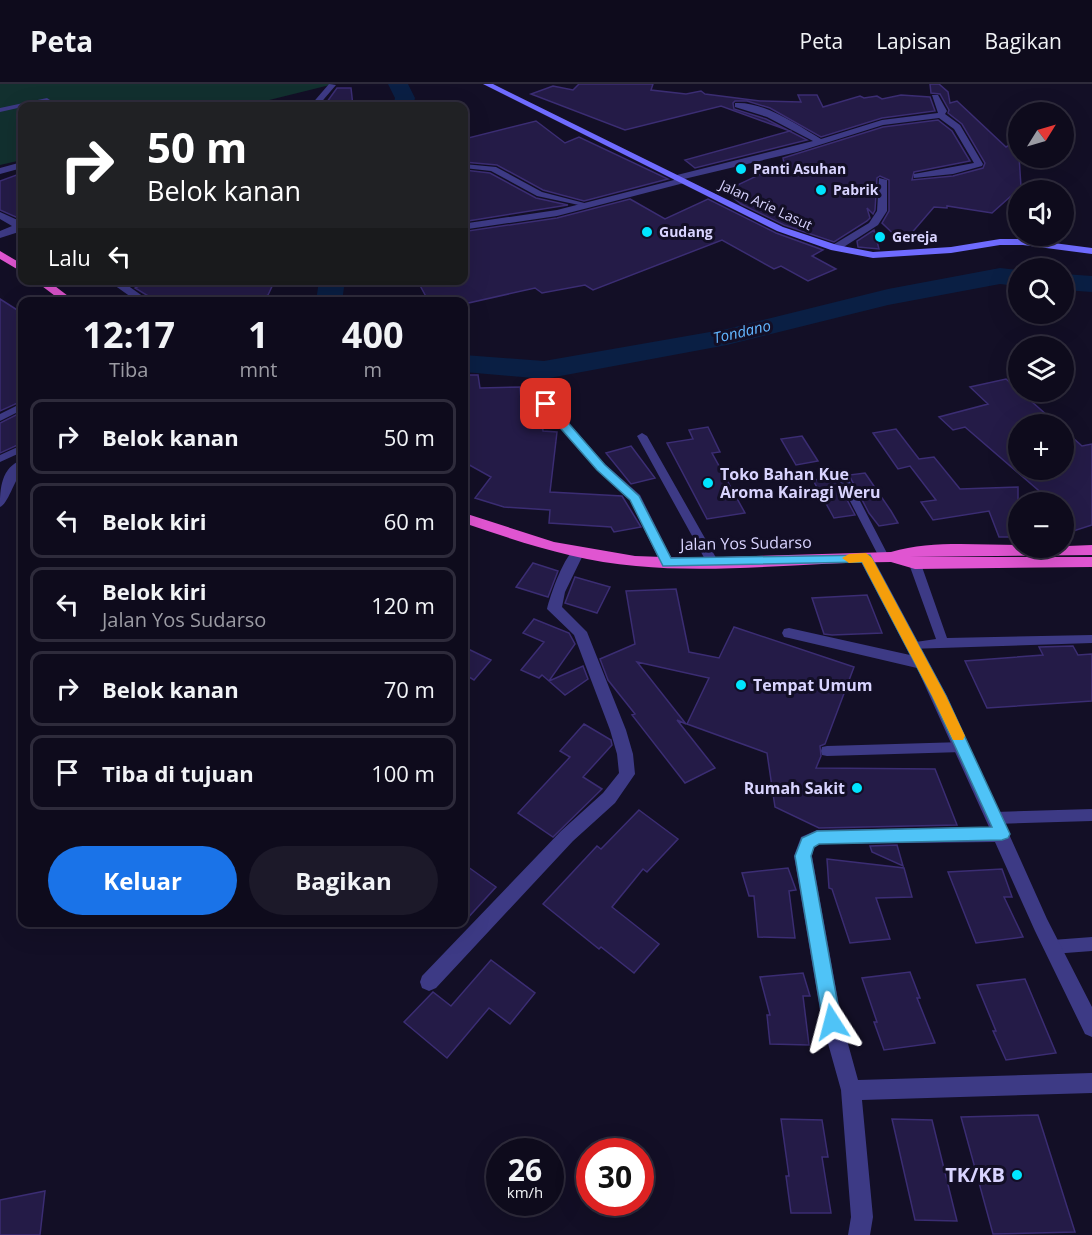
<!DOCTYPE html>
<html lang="id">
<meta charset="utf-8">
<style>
:root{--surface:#0e0b1c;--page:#1c1929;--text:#f1f3f6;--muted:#9b9ba3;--line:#2e2b3b;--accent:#1a73e8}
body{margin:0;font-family:"Open Sans",sans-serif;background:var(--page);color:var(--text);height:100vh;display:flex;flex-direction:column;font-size:22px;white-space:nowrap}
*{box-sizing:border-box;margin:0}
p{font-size:20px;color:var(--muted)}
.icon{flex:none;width:33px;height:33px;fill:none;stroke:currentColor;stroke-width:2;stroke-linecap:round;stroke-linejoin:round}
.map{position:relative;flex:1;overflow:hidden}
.details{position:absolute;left:18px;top:213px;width:450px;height:630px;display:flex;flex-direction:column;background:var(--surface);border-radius:12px;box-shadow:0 6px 24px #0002,0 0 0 2px var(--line)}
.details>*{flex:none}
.banner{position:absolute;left:18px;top:18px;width:450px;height:183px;border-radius:12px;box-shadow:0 6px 24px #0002,0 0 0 2px var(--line);background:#202124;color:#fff;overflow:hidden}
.needle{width:39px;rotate:53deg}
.fabs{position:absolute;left:1008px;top:18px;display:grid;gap:12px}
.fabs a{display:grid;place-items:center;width:66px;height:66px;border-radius:50%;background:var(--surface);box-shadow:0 6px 24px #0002,0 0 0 2px var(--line);font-size:30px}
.speed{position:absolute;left:486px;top:1054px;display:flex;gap:12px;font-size:30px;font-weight:700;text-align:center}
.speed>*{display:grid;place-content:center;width:78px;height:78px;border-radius:50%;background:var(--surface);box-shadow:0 6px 24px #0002,0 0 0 2px var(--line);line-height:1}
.speed small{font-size:15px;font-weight:400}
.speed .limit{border:9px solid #d22;background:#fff;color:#111}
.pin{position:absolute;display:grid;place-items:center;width:51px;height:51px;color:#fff;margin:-26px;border-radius:12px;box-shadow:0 3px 9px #0006}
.me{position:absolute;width:66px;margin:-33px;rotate:351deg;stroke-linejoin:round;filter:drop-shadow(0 0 4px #0008)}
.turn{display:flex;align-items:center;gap:21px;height:126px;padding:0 30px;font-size:27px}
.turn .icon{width:78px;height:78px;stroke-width:2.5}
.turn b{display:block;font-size:42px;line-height:51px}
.then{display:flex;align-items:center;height:57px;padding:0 30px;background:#0003;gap:12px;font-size:22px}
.eta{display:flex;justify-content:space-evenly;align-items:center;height:102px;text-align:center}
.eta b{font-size:36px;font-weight:700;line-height:42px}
.cta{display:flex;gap:12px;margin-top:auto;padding:12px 30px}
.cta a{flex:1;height:69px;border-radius:36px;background:var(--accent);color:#fff;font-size:24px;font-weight:700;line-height:69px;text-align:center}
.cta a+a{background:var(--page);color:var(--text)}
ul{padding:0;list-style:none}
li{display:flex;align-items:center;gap:18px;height:75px;margin:0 12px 9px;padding:0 18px;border:3px solid var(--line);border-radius:12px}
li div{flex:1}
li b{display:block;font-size:22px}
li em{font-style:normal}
header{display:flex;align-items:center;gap:36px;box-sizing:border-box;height:84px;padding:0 30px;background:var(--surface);border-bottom:2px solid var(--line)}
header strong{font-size:28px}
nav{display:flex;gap:33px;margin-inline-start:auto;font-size:21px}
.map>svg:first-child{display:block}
</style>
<header>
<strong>Peta</strong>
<nav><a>Peta</a><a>Lapisan</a><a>Bagikan</a></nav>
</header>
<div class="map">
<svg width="1092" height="1151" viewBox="0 0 1092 1151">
<rect width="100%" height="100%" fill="#130f26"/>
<path fill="#12302f" d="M0 0H334L245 22H22V76L0 81Z"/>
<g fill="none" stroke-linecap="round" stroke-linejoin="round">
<path fill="#0a1f44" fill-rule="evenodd" d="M388 0H408L415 14 413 22H393L395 14Z
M1000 184 1018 186V202L1000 200 888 221 727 261 544 295 464 288V271L544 277 727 245 888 205Z
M1064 190 1092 192V208L1064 206Z
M319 196H345L342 218H316Z"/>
</g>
<path fill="#241b47" stroke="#3b2d73" stroke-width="1.5" d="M579 0H653L651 6 686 10 701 7 705 10 760 17 801 18 798 11H817L823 23 860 12 864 14 877 12 882 15 901 11 930 13 935 27 882 34 821 53 770 24 747 17H735L733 19 734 25 766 35 807 56 695 84 685 76 790 47 721 22 625 46 531 10 553 2 573 6Z
M930 0H939L948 8 950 19 957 17 1006 63 1018 56 1021 103 992 129 947 122V124L934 123 903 159 882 139 889 127V96L880 92 877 94 875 126 873 130 867 124 870 134 867 137 834 158 784 141 741 120 725 107 784 79 783 74 883 43 938 36 952 47 970 77 914 88 912 96 953 92 983 84 985 79 962 40 948 29 949 26 940 10 931 9Z
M337 4H351L353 22H324Z
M536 37 565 59 579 53 668 95 584 117 543 106 497 81 464 78V55Z
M464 86 490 89 536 114 568 121 468 137 464 140Z
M22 89V132L18 134 0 126V97Z
M630 115 665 135 708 115 776 149 823 166 812 172 836 185 808 197 781 182 774 185 722 156 593 206 585 201 542 209 535 204 464 220V218H429L417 196H464V144L468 147 557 134Z
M874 146 879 165 858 163 857 157Z
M150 196H275L268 211 255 218H158L135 204Z
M0 215 22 229V317L0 327Z
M464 291H478L480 304 520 303 522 329 541 328 543 347 557 348 550 408 622 412 641 443 614 448 611 443 549 439 550 426 504 423 475 414 491 393 464 378Z
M1006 295 1057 340H1018V386H1064V346L1082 362 1092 360V441L1064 450V418H1052L965 343 953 346 939 333 988 320 970 303Z
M22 328V359L0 369V339Z
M708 343 720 368 712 369 745 429 707 435 667 359 693 355 689 346Z
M896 345 919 375 934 373 960 405 1018 403V453H999L989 427 933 436 921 418 936 416 910 382 898 385 873 349Z
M802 352 818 377 796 381 781 355Z
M631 362 655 394 631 400 606 369Z
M865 389 891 427 898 439 879 442 869 429 849 391Z
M835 393 855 431 834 434 813 396Z
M533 479 558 487 548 513 516 503Z
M575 493 610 503 597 529 565 519Z
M676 505 689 568 719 574 734 543 854 583 825 660 820 662 821 672 816 684 935 685 957 741 819 744 775 723 767 669 687 640 709 594 637 578 686 640 677 636 715 684 685 699 632 631 635 630 608 596 600 575 635 560 626 507Z
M867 511 882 549 832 551 824 550 812 514Z
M534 535 569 549 575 560 549 597 542 591 539 594 521 586 544 558 523 549Z
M1073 562 1078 571 1092 570V617L987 624 965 577 1043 571 1039 563Z
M464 563 491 576 474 596 464 590Z
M583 582 588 595 565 611 549 597Z
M584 640 611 656 612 661 583 693 602 705 553 753 518 729 570 673 560 667Z
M639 726 678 755 647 788 643 785 612 823 659 860 634 889 601 863 599 865 543 820 597 762 601 765Z
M897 761 903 782 872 768 870 762Z
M827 775 904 784 912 813 876 814 890 855 850 859 832 805 829 804Z
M464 780 496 803 464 838Z
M788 784 796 806 789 807 795 854 758 853 754 812H749L742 789Z
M1002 785 1012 813H1004L1023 853 976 859 948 788Z
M491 876 535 909 510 940 489 924 447 974 404 938 433 908 451 922Z
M910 888 920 914H917L935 959 884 966 874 938H877L862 894Z
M803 889 810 912H803L809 961 770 960 767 931H770L760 893Z
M1025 895 1056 969 1006 976 993 947H996L977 901Z
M1038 1031 1075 1148 993 1150 961 1033Z
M781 1035 822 1036 828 1073H822L831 1129H791L786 1092H789Z
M892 1035 932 1036 957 1137 915 1136Z
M45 1107 40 1151H0V1116Z"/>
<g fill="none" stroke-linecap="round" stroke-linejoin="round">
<path fill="#3d3a85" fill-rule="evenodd" d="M47 14 50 16 49 17 0 28V24Z
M464 80 496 83 542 108 592 121 588 123 537 112 491 87 464 84Z
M22 319V326L0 337V330Z
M642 349 647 352 719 479 717 482H709L707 479 637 352Z
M22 361V368L0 378V371Z
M840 385 845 388 889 473 888 476H880L879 473 835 388Z
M915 476 921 480 947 554 1092 551V559L909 565 907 562 909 559 936 555 909 480Z
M963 658 968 659 969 663 968 667 963 668 827 672 822 671 821 667 822 663 827 662Z
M1092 725V737L995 740 990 738 988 734 990 730 995 728Z
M1092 853V867L1052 870 1047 868 1045 863 1047 858 1052 856Z"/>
<path fill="#3d3a85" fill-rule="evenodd" d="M329 0 336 1 318 22H310Z
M932 11H938L947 27 945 30 960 41 983 80 982 82 953 90 914 94V90L974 79 954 45 939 34 883 41 797 68 684 95V99L557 132 468 145 464 142 468 139 557 126 674 96 673 92 813 57 767 33 735 23V19C764 17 797 41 821 55L882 36 938 29Z
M22 78V84L0 90V84Z
M879 94 887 96V127L878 141 839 166H831V162L869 139 877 127Z
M0 128 22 138V147L0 154V147L12 142 0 135Z
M107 196H120L151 218H138Z
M533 302 537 303 605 380 640 411 674 479 672 482H662L630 416 597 386 529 307 527 305Z
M22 376V387C14 397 8 420 0 423 0 405 1 383 22 376Z
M577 464 584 469 565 508 562 523 587 548 626 646 633 670 635 690 615 719 573 757 436 904 429 907 422 904 420 898 422 892 561 747 603 709 619 689 617 670 610 646 574 551 547 525C550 512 565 468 577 464Z
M866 469 873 474 947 612 1047 835 1092 923V953L1085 950 1035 847 995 758 819 760 814 763 812 772 842 938 858 996 1092 989V1009L862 1016 873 1133 870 1151H848L851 1133 841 1006 822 938 794 772 801 753 817 746 989 743 917 584 789 554 784 553 782 549 784 545 789 544 910 571 859 474Z"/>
<path fill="#6f6bff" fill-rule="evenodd" d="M483 0H493L783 143 837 161 873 168 951 163 1000 155H1023L1092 164V170L1023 161H1000L951 169 873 174 831 166 777 147Z"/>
<path fill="#e055d1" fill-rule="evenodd" d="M0 167 22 180V188L0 175Z
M34 196H47L76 218H63Z
M464 429 554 458 635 472 691 474 891 468C932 456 977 461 1018 461V464L1092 461V471L910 473H1092V483L915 485 891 478C806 478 720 490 636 482 576 477 520 458 464 439Z"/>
</g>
<path fill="#4fc3f7" stroke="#337fa1" stroke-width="1.5" d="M546 317 550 318 605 381 639 412 671 474 870 471 946 612 1010 750 1008 754 1002 756 819 760 814 763 811 772 841 938 838 944 832 947 826 944 823 938 795 772 802 754 817 747 992 743 932 612 862 478 663 482 630 416 597 386 542 323 541 320Z"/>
<path fill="#f59e0b" d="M866 469 872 474 946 612 965 652 963 656H953L932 612 862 478 849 479 842 474 849 470Z"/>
<g fill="#00e5ff" stroke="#130f26" stroke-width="2">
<circle cx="741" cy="85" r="6"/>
<circle cx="821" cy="106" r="6"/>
<circle cx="647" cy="148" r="6"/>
<circle cx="880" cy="153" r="6"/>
<circle cx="708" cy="399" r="6"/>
<circle cx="741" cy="601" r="6"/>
<circle cx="857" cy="704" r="6"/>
<circle cx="1017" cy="1091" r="6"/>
</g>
<g text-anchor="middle" stroke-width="6" stroke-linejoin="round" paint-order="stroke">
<g font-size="14" font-weight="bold" fill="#d9d4ff" stroke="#130f26" text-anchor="start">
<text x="753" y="90">Panti Asuhan</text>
<text x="833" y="111">Pabrik</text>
<text x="659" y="153">Gudang</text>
<text x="892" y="158">Gereja</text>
</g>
<g font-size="14" fill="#d9d4ff" stroke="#130f26">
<text transform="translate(766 121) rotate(25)" y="5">Jalan Arie Lasut</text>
</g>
<g font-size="15" font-style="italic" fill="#62b6ff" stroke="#130f26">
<text transform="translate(742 248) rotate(-13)" y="5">Tondano</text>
</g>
<g font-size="16" font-weight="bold" fill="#d9d4ff" stroke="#130f26" text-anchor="start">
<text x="720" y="396">Toko Bahan Kue<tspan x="720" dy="18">Aroma Kairagi Weru</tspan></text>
<text x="753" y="607">Tempat Umum</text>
<text x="845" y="710" text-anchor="end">Rumah Sakit</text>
</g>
<g font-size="16" fill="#d9d4ff" stroke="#130f26">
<text transform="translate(746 459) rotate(-1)" y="6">Jalan Yos Sudarso</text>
</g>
<g font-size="20" font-weight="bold" fill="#d9d4ff" stroke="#130f26" text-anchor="end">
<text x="1005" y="1098">TK/KB</text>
</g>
</g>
</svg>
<div class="fabs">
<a><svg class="needle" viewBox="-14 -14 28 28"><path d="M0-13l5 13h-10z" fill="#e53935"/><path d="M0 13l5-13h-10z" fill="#9b9ba3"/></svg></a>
<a><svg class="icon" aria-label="sound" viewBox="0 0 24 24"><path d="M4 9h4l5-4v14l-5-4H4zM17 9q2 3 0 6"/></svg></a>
<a><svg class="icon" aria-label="search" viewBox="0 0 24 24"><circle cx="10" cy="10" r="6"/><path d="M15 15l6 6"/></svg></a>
<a><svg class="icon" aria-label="layers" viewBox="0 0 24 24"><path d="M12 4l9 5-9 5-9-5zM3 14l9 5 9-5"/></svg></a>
<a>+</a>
<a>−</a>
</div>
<div class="speed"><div>26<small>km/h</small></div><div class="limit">30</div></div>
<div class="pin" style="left:546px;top:320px;background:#d93025"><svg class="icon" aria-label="arrive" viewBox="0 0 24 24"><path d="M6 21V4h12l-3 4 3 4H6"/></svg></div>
<svg class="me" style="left:832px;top:938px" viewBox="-20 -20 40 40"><path d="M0-17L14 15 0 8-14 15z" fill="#4fc3f7" stroke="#fff" stroke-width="4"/></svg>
<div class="banner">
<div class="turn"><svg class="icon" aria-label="right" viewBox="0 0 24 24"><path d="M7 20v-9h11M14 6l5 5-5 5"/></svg><div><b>50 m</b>Belok kanan</div></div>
<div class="then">Lalu<svg class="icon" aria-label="left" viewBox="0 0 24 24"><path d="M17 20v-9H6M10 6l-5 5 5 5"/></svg></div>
</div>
<section class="details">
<div class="eta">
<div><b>12:17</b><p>Tiba</p></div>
<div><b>1</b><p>mnt</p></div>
<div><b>400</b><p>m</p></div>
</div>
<ul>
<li><svg class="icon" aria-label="right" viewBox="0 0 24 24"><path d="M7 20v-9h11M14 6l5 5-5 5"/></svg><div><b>Belok kanan</b></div><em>50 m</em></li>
<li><svg class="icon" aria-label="left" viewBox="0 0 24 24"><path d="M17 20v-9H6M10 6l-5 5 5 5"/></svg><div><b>Belok kiri</b></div><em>60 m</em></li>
<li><svg class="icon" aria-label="left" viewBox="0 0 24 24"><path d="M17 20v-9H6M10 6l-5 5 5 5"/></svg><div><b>Belok kiri</b><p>Jalan Yos Sudarso</p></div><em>120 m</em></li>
<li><svg class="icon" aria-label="right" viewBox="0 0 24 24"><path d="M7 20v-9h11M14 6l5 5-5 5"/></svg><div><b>Belok kanan</b></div><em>70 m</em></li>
<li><svg class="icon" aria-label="arrive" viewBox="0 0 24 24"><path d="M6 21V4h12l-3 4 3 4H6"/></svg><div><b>Tiba di tujuan</b></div><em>100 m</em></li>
</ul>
<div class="cta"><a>Keluar</a><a>Bagikan</a></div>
</section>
</div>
